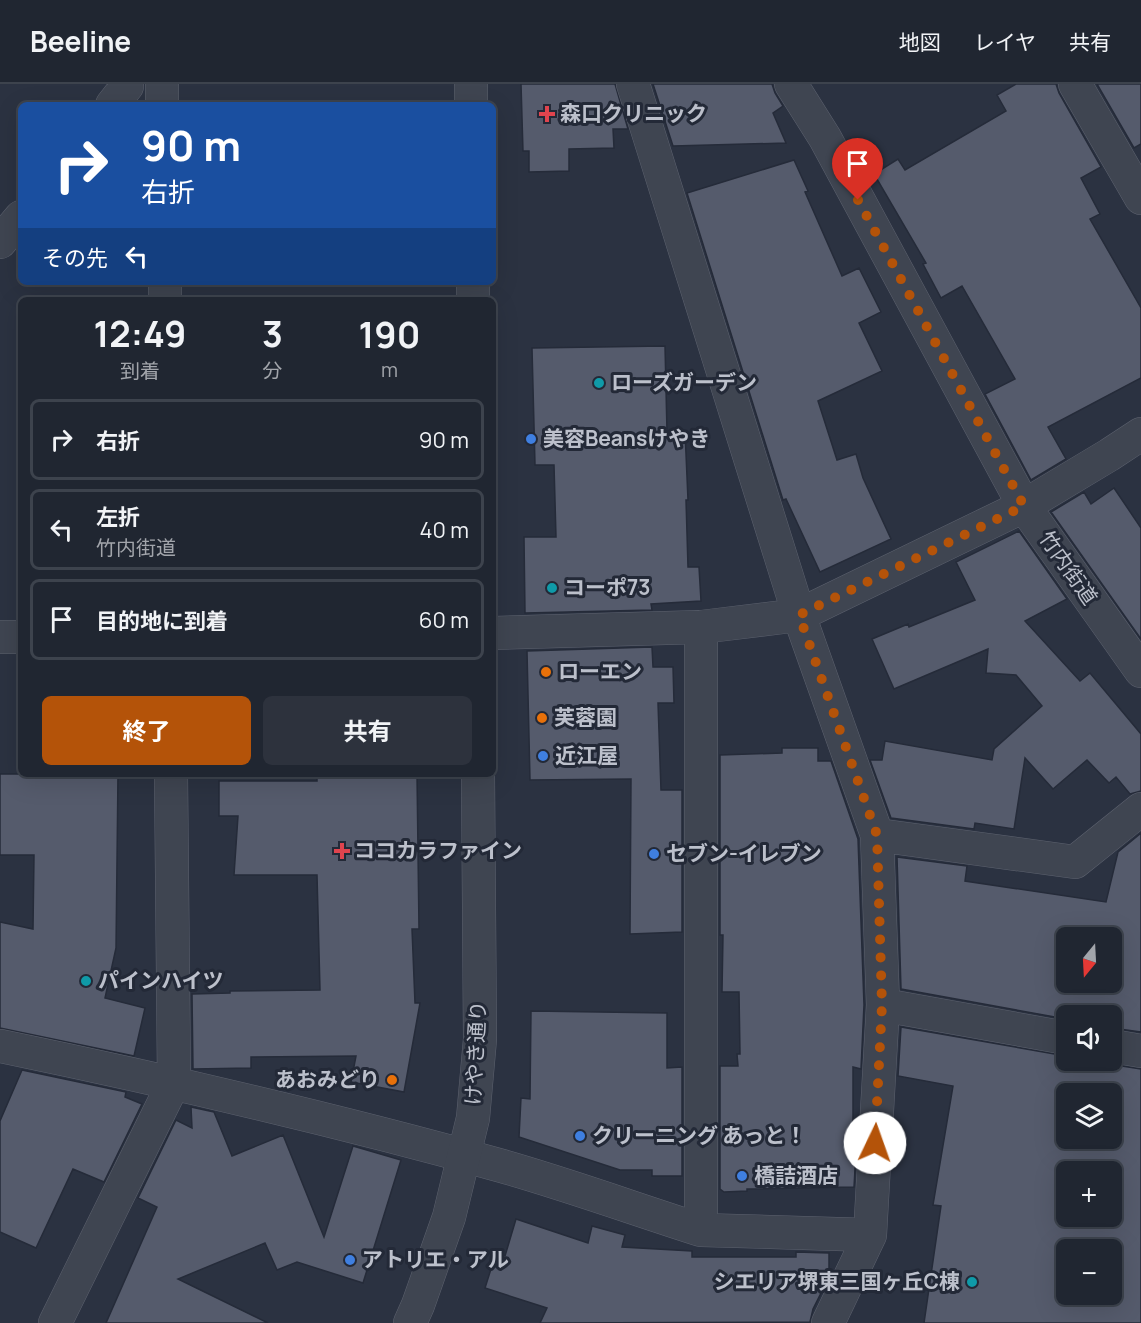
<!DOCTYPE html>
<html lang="ja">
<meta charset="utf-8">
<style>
:root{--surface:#202631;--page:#2d323d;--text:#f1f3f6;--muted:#a2a5ab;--line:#3d434d;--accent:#b45309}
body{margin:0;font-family:Manrope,"Noto Sans JP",sans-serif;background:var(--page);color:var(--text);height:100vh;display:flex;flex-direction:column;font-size:22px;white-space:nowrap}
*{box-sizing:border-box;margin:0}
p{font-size:20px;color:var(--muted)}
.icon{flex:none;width:33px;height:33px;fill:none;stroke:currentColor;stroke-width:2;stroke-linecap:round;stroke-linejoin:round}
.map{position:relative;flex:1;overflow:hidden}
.drawer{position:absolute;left:18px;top:213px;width:478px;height:480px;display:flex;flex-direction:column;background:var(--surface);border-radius:9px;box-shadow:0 6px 24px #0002,0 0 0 2px var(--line)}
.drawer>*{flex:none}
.guide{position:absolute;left:18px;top:18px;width:478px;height:183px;border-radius:9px;box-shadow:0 6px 24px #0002,0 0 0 2px var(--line);background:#1a4fa0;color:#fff;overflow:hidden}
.needle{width:39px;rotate:198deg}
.fabs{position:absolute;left:1056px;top:843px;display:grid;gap:12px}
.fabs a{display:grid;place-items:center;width:66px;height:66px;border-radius:9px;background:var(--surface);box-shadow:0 6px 24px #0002,0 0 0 2px var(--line);font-size:30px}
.pin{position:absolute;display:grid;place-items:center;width:51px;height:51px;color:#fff;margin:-62px -26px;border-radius:50% 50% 50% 0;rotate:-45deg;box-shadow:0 0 6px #0007}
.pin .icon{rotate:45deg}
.me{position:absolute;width:66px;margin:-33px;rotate:3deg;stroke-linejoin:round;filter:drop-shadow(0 0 4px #0008)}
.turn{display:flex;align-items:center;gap:21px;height:126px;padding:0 24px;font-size:27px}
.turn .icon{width:78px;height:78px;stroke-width:2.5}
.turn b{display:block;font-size:42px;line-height:51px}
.then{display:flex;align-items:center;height:57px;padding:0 24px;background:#0003;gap:12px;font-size:22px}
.eta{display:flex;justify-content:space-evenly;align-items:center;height:102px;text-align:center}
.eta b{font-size:36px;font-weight:700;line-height:42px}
.action{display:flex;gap:12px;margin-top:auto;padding:12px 24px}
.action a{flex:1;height:69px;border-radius:9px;background:var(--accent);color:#fff;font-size:24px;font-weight:700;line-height:69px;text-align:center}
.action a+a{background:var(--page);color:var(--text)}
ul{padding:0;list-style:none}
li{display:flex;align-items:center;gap:18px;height:81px;margin:0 12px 9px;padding:0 12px;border:3px solid var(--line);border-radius:9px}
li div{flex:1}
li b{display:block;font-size:22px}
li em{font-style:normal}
header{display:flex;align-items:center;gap:36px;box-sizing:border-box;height:84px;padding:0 30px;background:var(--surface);border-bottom:2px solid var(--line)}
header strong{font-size:28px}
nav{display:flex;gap:33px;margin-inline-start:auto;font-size:21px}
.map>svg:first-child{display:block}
</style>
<header>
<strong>Beeline</strong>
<nav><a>地図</a><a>レイヤ</a><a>共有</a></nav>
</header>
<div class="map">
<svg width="1141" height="1239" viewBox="0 0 1141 1239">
<rect width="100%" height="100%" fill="#2b3241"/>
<path fill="#555b6c" stroke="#252b39" stroke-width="1.5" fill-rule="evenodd" d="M521 0H615L628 45H613L614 64 569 65V87L529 88V67H523Z
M653 0H772L775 9 783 22 773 29 786 59 673 62Z
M1016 0H1056L1059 9 1101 83 1081 94 1100 130 1090 135 1141 224V294L1048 343 1066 375 1031 396 985 310 1015 295 962 202 941 214 923 180 926 179 874 90 898 75 905 86 1006 27 997 11Z
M1097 0H1141V60L1134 64Z
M794 76 808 107 805 108 842 192 859 184 881 228 859 239 882 287 818 317 837 376 856 370 863 394 891 455 820 488 786 415 783 416 687 109Z
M665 262 667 348 685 347 688 416H686L688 483H699L701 517 651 520 652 526 525 529 524 453H556L554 381H535L532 264Z
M1114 404 1141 444V555L1051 428 1084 408 1091 420Z
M1019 447 1067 515 1025 537 1080 597 1090 589 1141 650V707L1130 710 1116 693 1109 699 1087 676 1053 705 1025 674 1014 745 975 739 974 745 891 734 870 676H882L885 657 992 676 994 665 1042 622 1016 591 986 589 988 565 894 605 872 555 908 540 909 543 975 516 956 478Z
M652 563 653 583H673L674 619H658L661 706H682V848L630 850 631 695 530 696 527 567Z
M782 664H818V677H831L858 755 864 921 861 985 853 983V1056H856V1067L854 1103 747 1105V1107L724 1108 720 1105V982H738L737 970H740L739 908H722L723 851H720V671L782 669Z
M0 690H118L116 864 105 914 145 924 134 972 0 944V838L33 845 34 771H0Z
M317 690H417L419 845H412L415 919H420L404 1008 351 998 356 972 251 973V984L193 985 192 910 230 909V907L320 906 317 791H234L238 732H219V697H317Z
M1141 749V948L1112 944V932H1066V935L901 905 897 773 967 782 965 797 1106 818 1118 768ZM1066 854H1112V898H1066Z
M531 927 667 929V984L682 983V1092H652V1086H620L519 1053 521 1014 530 1015Z
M901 943 1066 972V976H1100L1109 980 1141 985V1239H924L941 1122 933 1121 953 1002 898 992ZM1066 1010H1112V1054H1066ZM1066 1088H1112V1132H1066ZM1066 1166H1112V1210H1066Z
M22 986 126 1008 125 1013 142 1020 104 1098 73 1085 36 1164 0 1148V1037Z
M191 1023 214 1028 232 1072 283 1051 324 1153 353 1062 401 1076 363 1199 297 1178 277 1186 265 1159 178 1195 268 1239H106L157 1123 138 1114 176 1036 192 1044Z
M516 1135 588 1159 592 1142 625 1151 622 1163 692 1167V1173H796V1168L829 1169V1193L813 1225 810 1238 540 1239 547 1224 485 1204 496 1169 505 1172Z"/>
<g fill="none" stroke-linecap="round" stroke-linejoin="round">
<defs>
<path id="minor" d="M162 0V21
M633 0 799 531 877 751
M791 0 825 54 1024 422 1141 587
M1075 0 1141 114
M112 21 127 2 124 0
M0 158 21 133
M165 198V216
M701 543V1146L870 1151 883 921 877 751 1075 778 1141 725
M494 549 701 543 799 531 1024 422 1109 371 1141 350
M0 553H21
M883 921 1066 954
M0 962C169 997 337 1036 502 1082 569 1101 635 1125 701 1146
M1112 962 1141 967
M55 1239 174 998 171 690
M828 1239 870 1151"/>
<path id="tertiary" d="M471 0V21
M473 198V216
M410 1239 418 1221 449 1133 473 1034 480 955 478 690"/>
</defs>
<use href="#minor" stroke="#5d626f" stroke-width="34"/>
<use href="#tertiary" stroke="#5d626f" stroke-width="34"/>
<use href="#minor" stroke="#3f4551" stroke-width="33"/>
<use href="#tertiary" stroke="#3f4551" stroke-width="33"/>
</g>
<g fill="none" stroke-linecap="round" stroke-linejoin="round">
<path stroke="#b45309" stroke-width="10" stroke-dasharray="0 18" d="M858 116 1024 422 799 531 877 751 882 921 875 1059"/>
</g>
<g fill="#e0444e" stroke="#232937" stroke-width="2">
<path d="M544 21h6v6h6v6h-6v6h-6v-6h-6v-6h6z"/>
<path d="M339 758h6v6h6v6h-6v6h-6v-6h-6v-6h6z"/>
</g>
<g fill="#0f9aa8" stroke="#232937" stroke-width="2">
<circle cx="599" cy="299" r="6"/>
<circle cx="552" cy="504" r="6"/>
<circle cx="86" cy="897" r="6"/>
<circle cx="972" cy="1198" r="6"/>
</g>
<g fill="#3f7fe0" stroke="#232937" stroke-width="2">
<circle cx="531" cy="355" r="6"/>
<circle cx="543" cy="672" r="6"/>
<circle cx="654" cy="770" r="6"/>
<circle cx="580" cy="1052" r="6"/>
<circle cx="742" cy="1092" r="6"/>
<circle cx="350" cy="1176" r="6"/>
</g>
<g fill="#e8710a" stroke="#232937" stroke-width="2">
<circle cx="546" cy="588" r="6"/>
<circle cx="542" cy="634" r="6"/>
<circle cx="392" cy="996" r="6"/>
</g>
<g text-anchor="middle" stroke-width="6" stroke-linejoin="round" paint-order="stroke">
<g font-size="21" font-weight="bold" fill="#bcc0cb" stroke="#232937" text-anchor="start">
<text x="560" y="37">森口クリニック</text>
<text x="611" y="306">ローズガーデン</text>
<text x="543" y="362">美容Beansけやき</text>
<text x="564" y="511">コーポ73</text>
<text x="558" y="595">ローエン</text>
<text x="554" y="641">芙蓉園</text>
<text x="555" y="679">近江屋</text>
<text x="354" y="774">ココカラファイン</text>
<text x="666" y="777">セブン-イレブン</text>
<text x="98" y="904">パインハイツ</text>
<text x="380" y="1003" text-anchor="end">あおみどり</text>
<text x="592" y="1059">クリーニング あっと！</text>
<text x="754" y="1099">橋詰酒店</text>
<text x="362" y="1183">アトリエ・アル</text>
<text x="960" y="1205" text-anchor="end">シエリア堺東三国ヶ丘C棟</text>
</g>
<g font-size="21" fill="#bcc0cb" stroke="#232937">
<text transform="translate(1068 484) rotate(55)" y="7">竹内街道</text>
<text transform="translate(476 969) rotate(-87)" y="7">けやき通り</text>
</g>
</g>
</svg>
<div class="fabs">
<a><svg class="needle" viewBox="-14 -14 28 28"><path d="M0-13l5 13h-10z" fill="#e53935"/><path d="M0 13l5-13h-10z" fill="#a2a5ab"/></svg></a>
<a><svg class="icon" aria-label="sound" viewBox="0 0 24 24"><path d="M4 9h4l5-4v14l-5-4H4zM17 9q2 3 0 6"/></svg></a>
<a><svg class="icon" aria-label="layers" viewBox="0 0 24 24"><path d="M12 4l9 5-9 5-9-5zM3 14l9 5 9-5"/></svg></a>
<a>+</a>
<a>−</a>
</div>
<div class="pin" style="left:858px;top:116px;background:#d93025"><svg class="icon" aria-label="arrive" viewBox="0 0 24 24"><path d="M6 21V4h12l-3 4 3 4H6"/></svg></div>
<svg class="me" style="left:875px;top:1059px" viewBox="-20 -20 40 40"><circle r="19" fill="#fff"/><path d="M0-13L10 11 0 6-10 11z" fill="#b45309"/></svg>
<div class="guide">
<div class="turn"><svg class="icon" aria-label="right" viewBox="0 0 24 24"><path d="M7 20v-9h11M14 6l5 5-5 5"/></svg><div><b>90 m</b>右折</div></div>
<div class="then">その先<svg class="icon" aria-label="left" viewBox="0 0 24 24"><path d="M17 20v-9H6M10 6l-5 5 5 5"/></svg></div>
</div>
<section class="drawer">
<div class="eta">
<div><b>12:49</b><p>到着</p></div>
<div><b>3</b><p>分</p></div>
<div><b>190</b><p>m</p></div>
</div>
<ul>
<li><svg class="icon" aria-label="right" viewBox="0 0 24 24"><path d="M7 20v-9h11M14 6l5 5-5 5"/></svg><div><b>右折</b></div><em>90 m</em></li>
<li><svg class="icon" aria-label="left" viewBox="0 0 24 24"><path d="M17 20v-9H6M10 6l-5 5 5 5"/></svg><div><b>左折</b><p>竹内街道</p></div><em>40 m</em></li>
<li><svg class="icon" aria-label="arrive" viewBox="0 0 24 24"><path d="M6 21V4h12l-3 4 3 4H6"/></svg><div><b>目的地に到着</b></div><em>60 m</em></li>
</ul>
<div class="action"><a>終了</a><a>共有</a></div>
</section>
</div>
